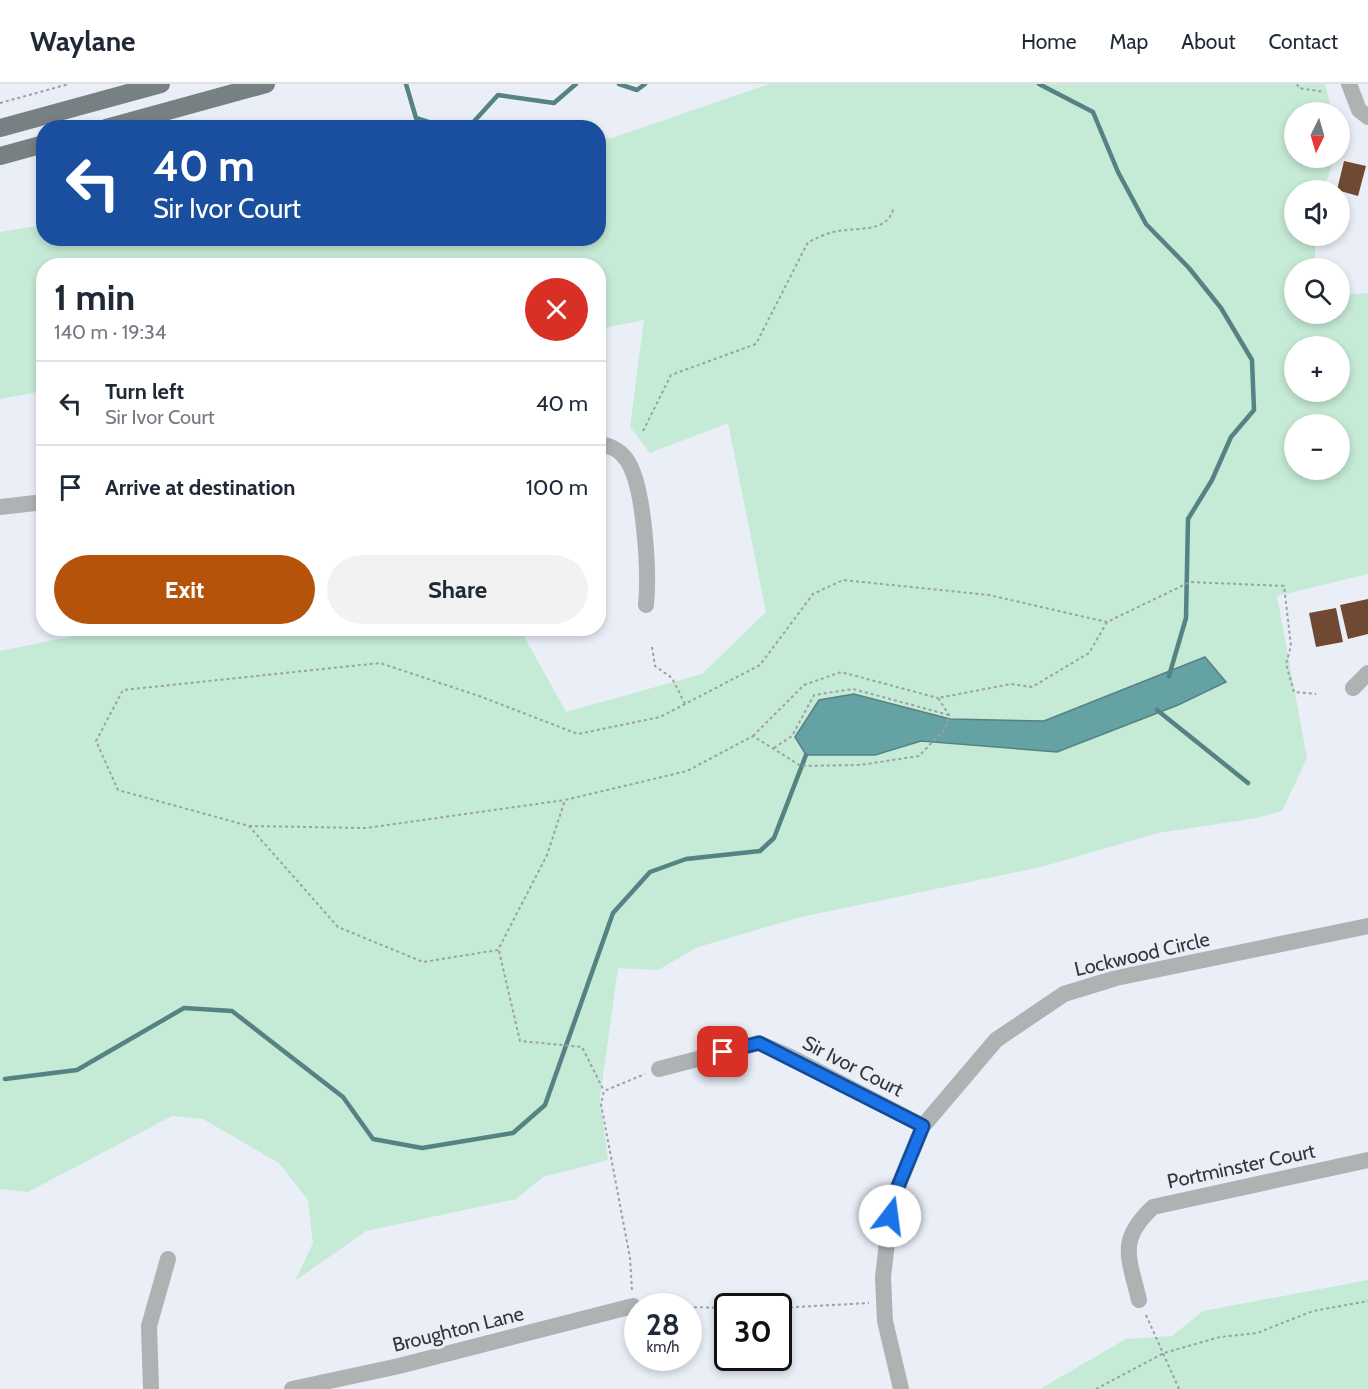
<!DOCTYPE html>
<meta charset="utf-8">
<style>
:root{--surface:#fff;--page:#f2f2f3;--text:#1f2937;--muted:#747a83;--line:#e0e1e3;--accent:#b45309}
body{margin:0;font-family:Cabin,sans-serif;background:var(--page);color:var(--text);height:100vh;display:flex;flex-direction:column;font-size:22px;white-space:nowrap}
*{box-sizing:border-box;margin:0}
p{font-size:20px;color:var(--muted)}
.icon{flex:none;width:33px;height:33px;fill:none;stroke:currentColor;stroke-width:2;stroke-linecap:round;stroke-linejoin:round}
.map{position:relative;flex:1;overflow:hidden}
.side{position:absolute;left:36px;top:174px;width:570px;height:378px;display:flex;flex-direction:column;background:var(--surface);border-radius:24px;box-shadow:0 3px 9px #0003}
.side>*{flex:none}
.guide{position:absolute;left:36px;top:36px;width:570px;height:126px;border-radius:24px;box-shadow:0 3px 9px #0003;background:#1a4fa0;color:#fff;overflow:hidden}
.needle{width:39px;rotate:185deg}
.fabs{position:absolute;left:1284px;top:18px;display:grid;gap:12px}
.fabs a{display:grid;place-items:center;width:66px;height:66px;border-radius:50%;background:var(--surface);box-shadow:0 3px 9px #0003;font-size:30px}
.speed{position:absolute;left:624px;top:1209px;display:flex;gap:12px;font-size:30px;font-weight:700;text-align:center}
.speed>*{display:grid;place-content:center;width:78px;height:78px;border-radius:50%;background:var(--surface);box-shadow:0 3px 9px #0003;line-height:1}
.speed small{font-size:15px;font-weight:400}
.speed .limit{border:3px solid #111;border-radius:9px;background:#fff;color:#111}
.pin{position:absolute;display:grid;place-items:center;width:51px;height:51px;color:#fff;margin:-26px;border-radius:12px;box-shadow:0 3px 9px #0006}
.me{position:absolute;width:66px;margin:-33px;rotate:15deg;stroke-linejoin:round;filter:drop-shadow(0 0 4px #0008)}
.turn{display:flex;align-items:center;gap:21px;height:126px;padding:0 18px;font-size:27px}
.turn .icon{width:78px;height:78px;stroke-width:2.5}
.turn b{display:block;font-size:42px;line-height:51px}
.round{display:grid;place-items:center;flex:none;width:63px;height:63px;border-radius:32px;background:var(--page)}
.head{display:flex;align-items:center;justify-content:space-between;height:102px;padding:0 18px}
h1{font-size:36px;font-weight:800;line-height:45px}
.action{display:flex;gap:12px;margin-top:auto;padding:12px 18px}
.action a{flex:1;height:69px;border-radius:36px;background:var(--accent);color:#fff;font-size:24px;font-weight:800;line-height:69px;text-align:center}
.action a+a{background:var(--page);color:var(--text)}
ul{padding:0;list-style:none}
li{display:flex;align-items:center;gap:18px;height:84px;padding:0 18px;border-top:2px solid var(--line)}
li div{flex:1}
li b{display:block;font-size:22px}
li em{font-style:normal}
header{display:flex;align-items:center;gap:36px;box-sizing:border-box;height:84px;padding:0 30px;background:var(--surface);border-bottom:2px solid var(--line)}
header strong{font-size:28px}
nav{display:flex;gap:33px;margin-inline-start:auto;font-size:21px}
.map>svg:first-child{display:block}
</style>
<header>
<strong>Waylane</strong>
<nav><a>Home</a><a>Map</a><a>About</a><a>Contact</a></nav>
</header>
<div class="map">
<svg width="1368" height="1305" viewBox="0 0 1368 1305">
<rect width="100%" height="100%" fill="#e9eef7"/>
<path fill="#c5ead5" fill-rule="evenodd" d="M769 0H1325L1332 28H1294V74H1335L1323 106H1294V152H1316L1314 184H1294V230H1340V211L1368 209V490L1277 512 1307 674 1282 727 1257 734 1158 749 1041 783 801 833 698 863 658 886 618 884 600 1014 608 1076 543 1093 516 1115 366 1147 295 1197 313 1159 308 1116 279 1079 203 1035 172 1032 28 1108 0 1105V567L114 544 520 545 566 628 702 590 766 528 728 339 650 369 630 343 644 236 599 245 598 182H44L43 307 0 315V148L43 141 44 154H598L599 56 612 54ZM1294 262H1340V308H1294ZM1294 340H1340V386H1294Z
M1368 1196V1305H1040L1126 1255 1172 1252 1203 1227Z"/>
<path fill="#65a2a3" stroke="#568283" stroke-width="1.5" d="M1205 573 1226 598 1178 621 1057 668 921 657 875 671H806L795 653 819 616 854 610 950 635 1044 637Z"/>
<g fill="none" stroke-linecap="round" stroke-linejoin="round">
<path stroke="#568283" stroke-width="4.5" d="M406 0 416 34 447 44
M619 0 637 6 645 0
M1039 0 1093 28 1118 88 1146 140 1189 184 1221 224 1252 276 1254 326 1231 353 1212 396 1188 435 1186 534 1169 592
M468 44 498 11 554 19 576 0
M1157 626 1248 699
M5 995 77 986 184 924 232 927 343 1013 373 1055 422 1064 513 1049 545 1021 613 829 650 788 686 775 760 767 774 754 806 671"/>
</g>
<path fill="#704932" d="M1344 77 1366 82 1358 112 1337 106Z
M1368 515V550L1348 555 1340 521Z
M1336 524 1343 558 1316 563 1309 529Z"/>
<g fill="none" stroke-linecap="round" stroke-linejoin="round">
<path stroke="#9ca0a6" stroke-width="2" stroke-dasharray="3 3" stroke-linecap="butt" d="M1297 0 1299 4 1324 8
M0 19 69 0
M643 347 671 291 756 260 808 158C818 154 828 148 839 147 860 143 888 149 894 123
M1107 538 1089 569 1032 603 1011 600 938 614 949 631 945 645 919 672 860 681 801 682 753 652 687 687 565 716 547 771 498 866 423 878 338 843 249 742 118 706 96 657 123 606 380 579 479 612 578 650 660 633 760 581 813 510 843 496 989 511 1107 538 1190 498 1284 502 1291 562 1286 580 1294 608 1316 610
M652 563 655 582 672 594 685 620
M753 652 804 601 841 588 938 614
M774 664 792 652 814 611 853 605 949 631
M249 742 366 744 565 716
M499 867 520 957 582 963 604 1007
M632 1206 630 1174 601 1020 604 1007 645 990
M647 1222H656
M688 1223 728 1224
M778 1224 869 1219
M1146 1231 1179 1305
M1096 1305 1164 1269 1220 1253 1257 1249 1313 1227 1368 1217"/>
<path stroke="#adb2b3" stroke-width="16" d="M1349 0 1359 26 1368 33
M598 360C609 361 620 366 626 375 645 400 649 490 646 521
M0 423 44 418
M1353 604 1368 589
M659 985 759 959 791 973 923 1042
M1139 1216C1129 1173 1117 1157 1153 1123L1368 1076
M151 1305 149 1242 168 1175
M292 1305 399 1282 633 1222
M901 1305 885 1237 883 1193 890 1133 897 1105 923 1042 996 956 1064 910 1116 894 1368 842"/>
<path stroke="#778082" stroke-width="18" d="M0 44 161 0
M106 44 266 0
M0 72 44 60"/>
</g>
<g fill="none" stroke-linecap="round" stroke-linejoin="round">
<defs>
<path id="route" d="M723 968 759 959 923 1042 897 1105 890 1132"/>
</defs>
<use href="#route" stroke="#114b97" stroke-width="15"/>
<use href="#route" stroke="#1a73e8" stroke-width="10"/>
</g>
<g text-anchor="middle" stroke-width="6" stroke-linejoin="round" paint-order="stroke">
<g font-size="20" fill="#343639" stroke="#e9eef7">
<text transform="translate(1142 870) rotate(-13)" y="7">Lockwood Circle</text>
<text transform="translate(853 982) rotate(27)" y="7">Sir Ivor Court</text>
<text transform="translate(1241 1082) rotate(-12)" y="7">Portminster Court</text>
<text transform="translate(458 1245) rotate(-14)" y="7">Broughton Lane</text>
</g>
</g>
</svg>
<div class="fabs">
<a><svg class="needle" viewBox="-14 -14 28 28"><path d="M0-13l5 13h-10z" fill="#e53935"/><path d="M0 13l5-13h-10z" fill="#747a83"/></svg></a>
<a><svg class="icon" aria-label="sound" viewBox="0 0 24 24"><path d="M4 9h4l5-4v14l-5-4H4zM17 9q2 3 0 6"/></svg></a>
<a><svg class="icon" aria-label="search" viewBox="0 0 24 24"><circle cx="10" cy="10" r="6"/><path d="M15 15l6 6"/></svg></a>
<a>+</a>
<a>−</a>
</div>
<div class="speed"><div>28<small>km/h</small></div><div class="limit">30</div></div>
<div class="pin" style="left:723px;top:968px;background:#d93025"><svg class="icon" aria-label="arrive" viewBox="0 0 24 24"><path d="M6 21V4h12l-3 4 3 4H6"/></svg></div>
<svg class="me" style="left:890px;top:1132px" viewBox="-20 -20 40 40"><circle r="19" fill="#fff"/><path d="M0-13L10 11 0 6-10 11z" fill="#1a73e8"/></svg>
<div class="guide">
<div class="turn"><svg class="icon" aria-label="left" viewBox="0 0 24 24"><path d="M17 20v-9H6M10 6l-5 5 5 5"/></svg><div><b>40 m</b>Sir Ivor Court</div></div>
</div>
<section class="side">
<div class="head"><div><h1>1 min</h1><p>140 m · 19:34</p></div><a class="round" style="background:#d93025;color:#fff"><svg class="icon" aria-label="close" viewBox="0 0 24 24"><path d="M6 6l12 12M18 6L6 18"/></svg></a></div>
<ul>
<li><svg class="icon" aria-label="left" viewBox="0 0 24 24"><path d="M17 20v-9H6M10 6l-5 5 5 5"/></svg><div><b>Turn left</b><p>Sir Ivor Court</p></div><em>40 m</em></li>
<li><svg class="icon" aria-label="arrive" viewBox="0 0 24 24"><path d="M6 21V4h12l-3 4 3 4H6"/></svg><div><b>Arrive at destination</b></div><em>100 m</em></li>
</ul>
<div class="action"><a>Exit</a><a>Share</a></div>
</section>
</div>
